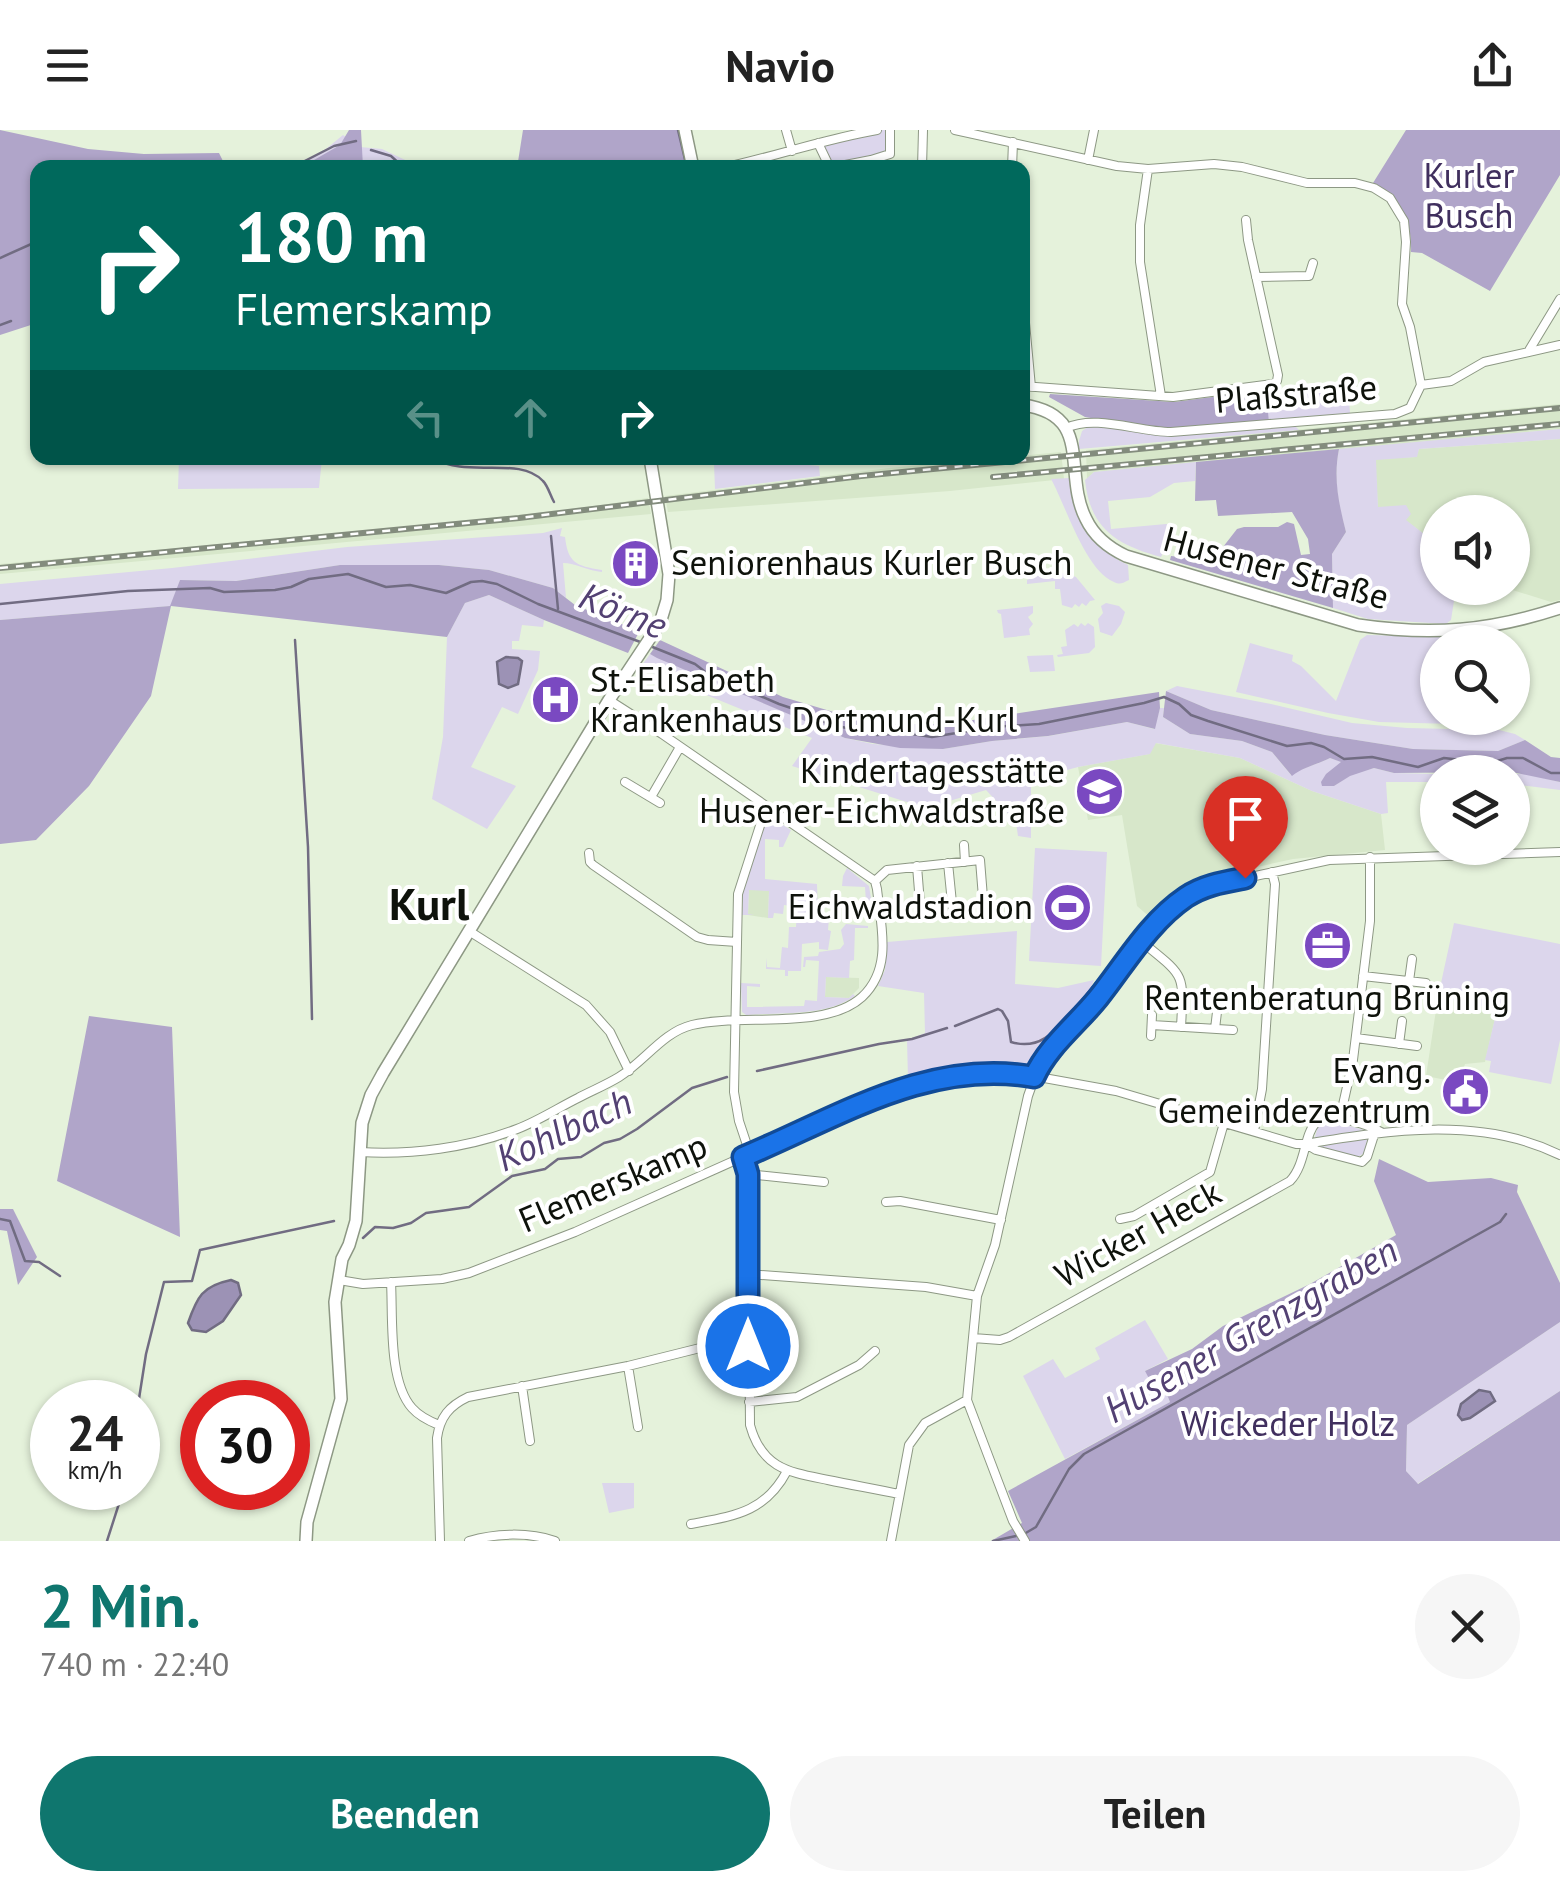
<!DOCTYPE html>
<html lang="de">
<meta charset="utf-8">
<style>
:root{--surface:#fff;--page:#f6f6f6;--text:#222;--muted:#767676;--accent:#0f766e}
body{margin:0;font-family:"PT Sans",sans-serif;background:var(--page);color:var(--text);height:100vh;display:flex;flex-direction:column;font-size:38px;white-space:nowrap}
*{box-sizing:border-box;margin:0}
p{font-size:32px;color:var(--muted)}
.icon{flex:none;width:55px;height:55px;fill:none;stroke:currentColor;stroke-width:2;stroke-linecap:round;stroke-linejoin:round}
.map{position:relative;height:1411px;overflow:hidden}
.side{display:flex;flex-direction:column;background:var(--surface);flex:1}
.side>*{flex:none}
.top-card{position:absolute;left:30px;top:30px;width:1000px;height:305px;border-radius:20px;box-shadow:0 2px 8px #0004;background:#00695c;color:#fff;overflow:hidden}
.fabs{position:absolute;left:1420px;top:365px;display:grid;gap:20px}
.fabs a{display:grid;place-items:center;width:110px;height:110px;border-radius:50%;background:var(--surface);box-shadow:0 2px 8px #0004;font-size:50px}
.speed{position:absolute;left:30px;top:1250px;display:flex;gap:20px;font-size:50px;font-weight:700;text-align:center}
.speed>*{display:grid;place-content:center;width:130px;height:130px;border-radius:50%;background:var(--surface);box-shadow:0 2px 8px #0004;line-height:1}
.speed small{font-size:25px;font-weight:400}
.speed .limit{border:15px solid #d22;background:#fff;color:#111}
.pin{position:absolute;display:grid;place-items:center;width:85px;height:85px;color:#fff;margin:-102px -42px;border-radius:50% 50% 50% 0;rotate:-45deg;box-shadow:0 0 10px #0007}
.pin .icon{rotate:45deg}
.me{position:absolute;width:110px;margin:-55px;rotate:0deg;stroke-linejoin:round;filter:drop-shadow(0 0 8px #0008)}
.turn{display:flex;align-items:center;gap:35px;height:210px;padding:0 40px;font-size:45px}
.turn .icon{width:130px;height:130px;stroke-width:2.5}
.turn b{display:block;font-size:70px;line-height:85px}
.lanes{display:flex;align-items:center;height:95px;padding:0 40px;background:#0003;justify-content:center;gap:50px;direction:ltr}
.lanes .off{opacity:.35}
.round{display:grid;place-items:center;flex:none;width:105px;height:105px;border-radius:52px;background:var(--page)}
.overview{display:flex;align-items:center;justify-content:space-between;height:170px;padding:0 40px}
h1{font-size:60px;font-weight:700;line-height:75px;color:var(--accent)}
.cta{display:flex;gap:20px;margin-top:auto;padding:20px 40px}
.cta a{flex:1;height:115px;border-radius:60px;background:var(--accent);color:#fff;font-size:40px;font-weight:700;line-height:115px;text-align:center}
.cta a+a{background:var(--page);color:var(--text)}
header{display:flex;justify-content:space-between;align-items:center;height:130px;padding:0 40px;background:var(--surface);font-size:45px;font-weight:700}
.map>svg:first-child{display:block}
</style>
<header><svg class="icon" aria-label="menu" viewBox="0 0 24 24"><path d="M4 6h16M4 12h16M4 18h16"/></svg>Navio<svg class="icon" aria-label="share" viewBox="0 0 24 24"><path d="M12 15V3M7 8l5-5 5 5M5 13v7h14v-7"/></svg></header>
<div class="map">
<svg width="1560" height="1411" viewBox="0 0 1560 1411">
<rect width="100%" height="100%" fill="#e5f2db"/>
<path fill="#d7e7ca" d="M1560 274V299L1094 342 1087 349 1086 320Z
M1560 309V470L1551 472 1506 458H1512V382H1438L1437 414 1405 390 1378 378 1375 329 1416 327 1419 319Z
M1061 322 1064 349 950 361 668 382 665 366 889 338Z
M648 368 651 384 0 444V434L377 400 567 380Z
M1155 613 1240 628 1312 661 1381 684 1385 720 1293 729 1221 745 1188 758 1151 788 1137 776 1122 685 1088 690 1078 637 1149 624Z
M755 759 769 761 768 788 748 785 749 760Z
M826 847 859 848V858L849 868 825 867Z
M1438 867 1497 880 1485 932 1465 934 1463 940 1454 938 1451 951 1426 946Z"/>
<path fill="#dcd6ec" d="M878 0H890V24L830 37 818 13Z
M343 5 360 17 382 19 420 37 285 38 321 23Z
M1348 258 1350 283 1268 290 1266 265Z
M1091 295 1150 304 1173 305 1286 296H1295L1299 300 1079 319V311L1082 301Z
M1560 299V309L1419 319 1417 327 1376 330 1378 377 1406 375 1411 384 1406 390 1437 414 1438 458H1456L1451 490 1446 494 1368 489 1333 478 1332 424 1346 402C1338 374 1333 348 1339 319Z
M179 328H322L319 358 178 359Z
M756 328H807L808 335 819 336 820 346 715 359 714 334 755 331Z
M1196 332 1195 351 1174 353 1150 367 1108 371 1111 399 1166 394 1175 397 1161 427C1117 415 1090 399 1085 350L1094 342Z
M1070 348C1076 391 1088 416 1128 435L1129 450C1123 453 1120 455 1114 452 1085 440 1066 376 1051 349Z
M562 398 560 406 565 407C568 432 575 436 602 440V442C589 441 575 433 563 433L566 468 553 458 489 440 439 435H340L236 451 180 450 171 476 0 490V454L172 438 347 417 543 403Z
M1065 443 1076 447 1095 470 1090 471 1086 476 1082 473 1079 477 1075 474 1072 478 1062 475 1060 459H1055V451L1027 454V450L1037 446Z
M489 465 544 490 543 497 522 495 519 511H512V519L540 521 538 540 518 584 502 577 471 637 516 656 487 699 432 669 443 607 447 507 465 473Z
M1106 473 1119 476 1125 482 1121 494 1112 506 1100 502 1098 489 1103 483 1101 476Z
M1033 476V483L1028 487 1033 494 1029 499 1030 505 1004 508 1001 484 998 483 997 480Z
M1081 493 1085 496 1088 493 1094 497 1095 517 1089 523 1058 527 1057 525 1063 524 1061 517 1067 516 1065 500 1074 494 1078 497Z
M1367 505 1453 507 1455 512 1488 510V512H1438V588H1490V595L1379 592 1328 583 1236 562 1250 513 1293 525 1292 531 1301 536 1336 571 1360 510Z
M650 524 845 608 873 614 943 619 992 611 1049 606 1127 592 1154 599 1160 578H1164L1163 587 1190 604 1242 611 1272 622 1291 645C1303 637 1316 635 1330 628L1342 632 1334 656 1350 645 1374 638 1394 643 1437 644V652H1386L1388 683 1381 684 1312 661 1240 628 1156 613 1150 624 1078 637 1031 650V708L1018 706 1016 692 986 660 926 678 792 636 812 608 640 538Z
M1053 525 1055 541 1030 542 1027 526Z
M1177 556 1271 574 1352 593 1407 598 1499 600 1515 604 1525 610 1498 621 1413 619 1325 605 1211 580 1166 561Z
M1512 644H1526L1560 652V660L1513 654Z
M772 688 791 700 783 717H779V710L765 709V749L817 754 818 787 829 788 828 800 831 801 828 820 819 819V812L802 814 801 841H788V846H785V840L766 839V828L767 837 780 838 782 817 788 818 789 797H796L797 777 784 775 783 784 774 783 773 788H768L769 761 749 760 748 784 754 785H742L743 760 764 694Z
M1035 718 1107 722 1101 836 1029 831Z
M847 738 869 756 874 787H867L865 757 842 756 843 746Z
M1454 793 1560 814V910L1551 954 1489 942 1491 931 1485 930 1497 880 1438 867Z
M846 794 868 796V798H855L854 830 850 831 849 848 826 847 825 867 849 868 853 864 855 866C825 887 781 882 746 885L742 882 741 853 760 854V857L747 856V877L804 876 805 870 817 871 819 831 806 830 805 837H803L804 827 818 826 819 822 840 819 844 814 841 800Z
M1017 801 1015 854 1058 858 1094 850 1082 879 1067 896 1042 918 1030 937C988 935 948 938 908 949L907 910 925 903 924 863 878 856 885 840 887 812Z
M1328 990 1364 1000 1314 1010 1319 993Z
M1368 1007 1364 1023 1358 1027 1319 1016Z
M1145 1190 1168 1229 1145 1241 1164 1257 1170 1272 1065 1329 1023 1246 1053 1229 1065 1248 1100 1229 1095 1218Z
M1560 1192V1261L1417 1354 1406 1341 1407 1295Z
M602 1353H634V1378L609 1383Z"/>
<path fill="#b0a5c9" d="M0 0 88 19 144 24 219 23 226 37 38 38 37 193 0 205Z
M349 0H361L363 37H302L340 15Z
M523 0H679L688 37 517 38Z
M1406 0H1560V45L1490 161 1422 123 1411 122C1412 91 1402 68 1373 53Z
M1266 260 1269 293 1153 299 1085 287 1049 267 1050 264 1174 272Z
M1339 319C1333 349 1339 374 1346 402L1332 424 1333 478 1170 430 1171 426 1189 428 1191 432 1197 433V424L1223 417 1237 399 1244 397H1278L1287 392 1294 394 1301 425 1310 424 1308 409 1292 382 1218 386 1216 370 1195 371 1196 332Z
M340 435H439L489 440 553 458 575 475 622 494 638 504 628 523 544 490 489 465 465 473 447 507 171 476 151 566 89 656 36 710 0 714V490L170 476 180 450 236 451Z
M660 510 783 567 874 594H946L1159 562 1160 578 1155 599 1127 592 1048 606 992 611 943 619 900 618 845 608 657 528 650 524Z
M1166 561 1211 580 1325 605 1413 619 1498 621 1525 610 1551 627 1560 628V652L1512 642 1394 643 1374 638 1350 646 1334 656H1322L1321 652 1326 644 1341 632 1330 628C1316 635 1303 637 1292 646L1272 622 1242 611 1190 604 1163 587Z
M89 886 172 897 180 1107 57 1051Z
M1379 1029 1428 1052 1491 1048 1518 1055 1517 1062 1560 1153V1192L1407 1295 1406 1341 1418 1354 1560 1261V1411H991L1022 1393 1008 1361 1170 1272 1164 1257 1154 1258 1145 1241 1192 1219 1223 1196 1310 1154 1396 1105 1374 1051Z
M0 1079H13L37 1127 18 1155 7 1101 0 1100Z"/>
<path fill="#9c92b5" stroke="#716c82" stroke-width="2.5" d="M506 527 518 528 522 531 518 554 508 558 499 554 497 532Z
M231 1150 238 1153 241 1165 223 1191 206 1202 192 1200 188 1193C197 1167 202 1156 231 1150Z
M1479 1260 1490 1262 1495 1271 1470 1288 1462 1290 1458 1285 1461 1274Z"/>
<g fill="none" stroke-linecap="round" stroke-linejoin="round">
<path stroke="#716c82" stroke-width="2.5" d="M678 0 687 38
M371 20 391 26 404 38
M291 38 334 16 356 11
M0 128 38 111
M32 184 38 182
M0 195 11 191
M435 328C465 349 519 325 543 351 548 356 550 365 554 372
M551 406 558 479
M0 474 128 461 210 458 224 462 275 460 291 457 309 449 348 444 386 457 410 455 446 463 471 452 482 451 497 454 538 474 643 513
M295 510 308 717 312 889
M650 516 695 534 708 544 730 555 742 558 779 574 803 582 829 594 877 605 905 603 932 607 993 597 1039 594 1144 573 1164 567 1179 574 1191 585 1208 591 1287 616 1311 613 1324 617 1344 629 1372 627 1418 637 1444 628 1461 630 1481 636 1507 628H1523L1551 643H1560
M1082 870 1109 837
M955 896 998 879 1002 881 1008 891 1011 912C1041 921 1056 900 1074 879
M757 941 879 914 912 909 947 898
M0 1089 10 1091 25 1131 39 1132 60 1146
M363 1108 375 1097 393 1098 411 1093 426 1083 469 1077 512 1046 545 1039 558 1029 581 1027 604 1013 620 1009 637 999 692 958 727 947
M138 1275 146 1224 164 1152 192 1151 200 1120 334 1091
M1024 1404 1036 1397 1069 1339 1084 1324 1500 1092 1506 1084
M107 1411 124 1358
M993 1411 1016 1406"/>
<defs>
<path id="street" d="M786 0 792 21
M955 0 1117 36 1148 39 1214 34 1242 37 1307 53H1355L1374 58 1390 68 1404 91 1406 112 1402 174 1410 197 1421 255
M818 13 830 38 871 30 890 24V0
M1088 30 1094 0
M722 38C774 27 824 9 877 0
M922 38 923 0
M1012 38 1013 12
M1148 39 1140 95V132L1161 266
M1256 147 1309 146 1313 133
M1022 161 1031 257
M1528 222 1560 169
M1421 255 1451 251 1484 232 1560 215
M1022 256 1173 267 1273 254 1277 251 1278 245 1248 110 1246 90
M1066 298C1096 284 1138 302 1171 302L1395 284 1410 278 1421 255
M625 652 660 673
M651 667 680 617
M964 715 965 732
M589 723 590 732 593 735 697 807 708 810 737 812
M948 733 953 783
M917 736 921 786
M875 751 887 740 980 730 984 780
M469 801 586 875 610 902 629 941
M1142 812C1185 847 1184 842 1181 897
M1363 846 1426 853
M1409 851 1412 829
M1152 895 1233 900
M1215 899 1217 882
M1151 906 1152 885
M1356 908 1417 916
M1399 914 1402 891
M1340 988 1353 930 1370 791V727
M1254 1001 1262 959 1275 754 1272 742
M1306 1014 1316 1020 1362 1032 1367 1027 1375 1002
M360 1022C412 1025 468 1018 517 999 538 991 558 978 578 968 591 961 606 955 619 947 644 932 663 902 692 895 740 883 825 901 862 867 893 838 881 796 877 759L875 751 662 604 609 570
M750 1024 739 991 734 962 738 764 766 677
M743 1027 748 1044 750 1295C762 1339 789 1342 828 1350 852 1355 875 1359 899 1364
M748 1044 824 1052
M886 1072 900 1071 1001 1090
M1120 1089 1134 1086 1210 1042 1224 993
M748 1144 926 1157 977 1166
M339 1150 363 1154 442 1149 469 1143 575 1102 888 962 907 956 963 945 1016 943 1116 961 1296 1014H1306C1390 1000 1481 986 1560 1025
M391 1152C393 1187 388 1251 412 1278 419 1286 429 1291 439 1295
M973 1208 1000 1210 1009 1207 1290 1051C1313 1027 1298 976 1344 989 1356 992 1370 995 1381 1002
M628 1236 638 1297
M522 1256 530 1311
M749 1272 797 1267 859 1235 875 1221
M691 1394C733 1386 765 1383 787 1341
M440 1411 437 1308C440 1287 449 1276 468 1267L628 1236 748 1206
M469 1411C496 1403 529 1402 555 1411
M891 1411 909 1315 925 1293 967 1270
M1025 1411 1013 1391 967 1270 977 1166 995 1115 1028 966 1038 938 1047 925 1099 867 1159 790 1185 768 1209 756 1329 730 1560 722"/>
<path id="secondary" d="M685 0 693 38
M1022 275C1095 284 1062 343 1086 389 1094 406 1109 418 1126 426L1358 495C1432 506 1490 501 1560 478
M306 1411 307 1392 341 1269 335 1172 342 1129 349 1115 356 1091 362 993 371 965 383 943 609 570 660 493 667 470 669 444 650 328"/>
</defs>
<use href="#street" stroke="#8d9884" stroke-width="10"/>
<use href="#secondary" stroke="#8d9884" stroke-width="14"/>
<use href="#street" stroke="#fff" stroke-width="8"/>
<use href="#secondary" stroke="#fff" stroke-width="11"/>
<defs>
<path id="rail" d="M993 347 1560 294
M0 438 519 388 861 346 1560 278"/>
</defs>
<use href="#rail" stroke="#838c7d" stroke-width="6"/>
<use href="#rail" stroke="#fff" stroke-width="2.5" stroke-dasharray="8" stroke-linecap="butt"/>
</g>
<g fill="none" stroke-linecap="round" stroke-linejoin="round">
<defs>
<path id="route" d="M748 1216V1044L743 1027C837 988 928 928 1034 947 1048 916 1077 894 1098 868 1125 834 1149 792 1186 767 1204 755 1224 752 1245 748"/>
</defs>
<use href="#route" stroke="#114b97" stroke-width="25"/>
<use href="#route" stroke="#1a73e8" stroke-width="18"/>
</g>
<defs>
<symbol id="building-disc" viewBox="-11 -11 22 22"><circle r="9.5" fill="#7a49c1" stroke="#fff"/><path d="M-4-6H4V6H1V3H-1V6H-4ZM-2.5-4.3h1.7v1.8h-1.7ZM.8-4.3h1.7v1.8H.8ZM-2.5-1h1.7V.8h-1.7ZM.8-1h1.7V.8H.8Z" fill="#fff"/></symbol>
<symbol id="hospital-disc" viewBox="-11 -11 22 22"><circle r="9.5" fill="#7a49c1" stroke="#fff"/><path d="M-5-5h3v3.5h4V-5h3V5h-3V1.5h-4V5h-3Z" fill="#fff"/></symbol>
<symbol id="school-disc" viewBox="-11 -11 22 22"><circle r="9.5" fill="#7a49c1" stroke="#fff"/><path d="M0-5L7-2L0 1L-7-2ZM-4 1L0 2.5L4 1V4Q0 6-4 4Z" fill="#fff"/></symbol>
<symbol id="stadium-disc" viewBox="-11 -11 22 22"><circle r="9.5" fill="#7a49c1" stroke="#fff"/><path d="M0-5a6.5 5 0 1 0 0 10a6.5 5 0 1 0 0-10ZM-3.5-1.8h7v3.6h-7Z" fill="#fff"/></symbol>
<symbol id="office-disc" viewBox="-11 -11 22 22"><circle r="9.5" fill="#7a49c1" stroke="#fff"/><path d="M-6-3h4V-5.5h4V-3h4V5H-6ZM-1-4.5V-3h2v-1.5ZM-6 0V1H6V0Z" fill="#fff"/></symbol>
<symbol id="civic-disc" viewBox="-11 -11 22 22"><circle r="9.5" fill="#7a49c1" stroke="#fff"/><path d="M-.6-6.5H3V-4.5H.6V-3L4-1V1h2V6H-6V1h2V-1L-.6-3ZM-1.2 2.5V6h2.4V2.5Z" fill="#fff"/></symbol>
</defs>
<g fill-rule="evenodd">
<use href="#building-disc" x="608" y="406" width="55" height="55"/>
<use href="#hospital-disc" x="528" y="542" width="55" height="55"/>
<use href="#school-disc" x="1072" y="634" width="55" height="55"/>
<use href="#stadium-disc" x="1040" y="750" width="55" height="55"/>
<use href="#office-disc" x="1300" y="788" width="55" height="55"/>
<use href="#civic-disc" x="1438" y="934" width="55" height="55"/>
</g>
<g text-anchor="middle" stroke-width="8" stroke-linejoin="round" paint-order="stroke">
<g font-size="35" fill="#402f5e" stroke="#fff">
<text x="1469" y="58">Kurler<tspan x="1469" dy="40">Busch</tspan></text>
<text x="1288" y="1306">Wickeder Holz</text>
</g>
<g font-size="35" fill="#0e120b" stroke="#fff">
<text transform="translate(1296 264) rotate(-5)" y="12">Plaßstraße</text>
<text transform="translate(1276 438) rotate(15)" y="12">Husener Straße</text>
<text transform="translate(613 1053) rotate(-23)" y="12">Flemerskamp</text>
<text transform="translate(1138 1104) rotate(-29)" y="12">Wicker Heck</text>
</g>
<g font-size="35" fill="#0e120b" stroke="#fff" text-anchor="end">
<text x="671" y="445" text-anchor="start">Seniorenhaus Kurler Busch</text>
<text x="590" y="562" text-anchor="start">St.-Elisabeth<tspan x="590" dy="40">Krankenhaus Dortmund-Kurl</tspan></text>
<text x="1065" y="653">Kindertagesstätte<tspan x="1065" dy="40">Husener-Eichwaldstraße</tspan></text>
<text x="1033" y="789">Eichwaldstadion</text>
<text x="1327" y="880" text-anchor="middle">Rentenberatung Brüning</text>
<text x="1431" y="953">Evang.<tspan x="1431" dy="40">Gemeindezentrum</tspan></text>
</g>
<g font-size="38" font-style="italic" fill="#534173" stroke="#fff">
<text transform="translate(623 481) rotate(22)" y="13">Körne</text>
<text transform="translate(564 1000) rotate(-25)" y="13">Kohlbach</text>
<text transform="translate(1251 1200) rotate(-30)" y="13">Husener Grenzgraben</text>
</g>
<g font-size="45" font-weight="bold" fill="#0e120b" stroke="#fff">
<text x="429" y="790">Kurl</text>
</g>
</g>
</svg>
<div class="fabs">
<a><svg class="icon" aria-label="sound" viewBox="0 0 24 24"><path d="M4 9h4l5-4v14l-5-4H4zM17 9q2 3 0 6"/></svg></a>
<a><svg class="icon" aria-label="search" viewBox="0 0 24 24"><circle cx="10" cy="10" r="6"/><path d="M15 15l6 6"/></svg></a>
<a><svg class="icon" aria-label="layers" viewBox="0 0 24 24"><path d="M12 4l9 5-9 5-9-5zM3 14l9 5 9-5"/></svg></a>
</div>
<div class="speed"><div>24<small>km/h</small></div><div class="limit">30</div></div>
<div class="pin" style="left:1245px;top:748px;background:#d93025"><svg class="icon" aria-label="arrive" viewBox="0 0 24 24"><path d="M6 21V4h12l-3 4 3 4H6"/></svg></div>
<svg class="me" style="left:748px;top:1216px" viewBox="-20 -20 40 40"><circle r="17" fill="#1a73e8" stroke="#fff" stroke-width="3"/><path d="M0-11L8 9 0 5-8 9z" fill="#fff"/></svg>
<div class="top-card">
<div class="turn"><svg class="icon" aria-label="right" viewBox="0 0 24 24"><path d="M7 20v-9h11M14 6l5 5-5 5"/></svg><div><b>180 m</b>Flemerskamp</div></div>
<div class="lanes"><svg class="icon off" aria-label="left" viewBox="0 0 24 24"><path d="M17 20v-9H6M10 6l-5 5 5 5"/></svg><svg class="icon off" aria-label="ahead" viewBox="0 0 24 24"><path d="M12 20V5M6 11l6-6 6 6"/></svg><svg class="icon" aria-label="right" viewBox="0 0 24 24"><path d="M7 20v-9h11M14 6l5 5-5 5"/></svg></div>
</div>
</div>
<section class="side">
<div class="overview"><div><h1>2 Min.</h1><p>740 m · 22:40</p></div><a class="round"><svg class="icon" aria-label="close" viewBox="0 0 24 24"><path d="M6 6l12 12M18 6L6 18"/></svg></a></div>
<div class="cta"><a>Beenden</a><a>Teilen</a></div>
</section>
